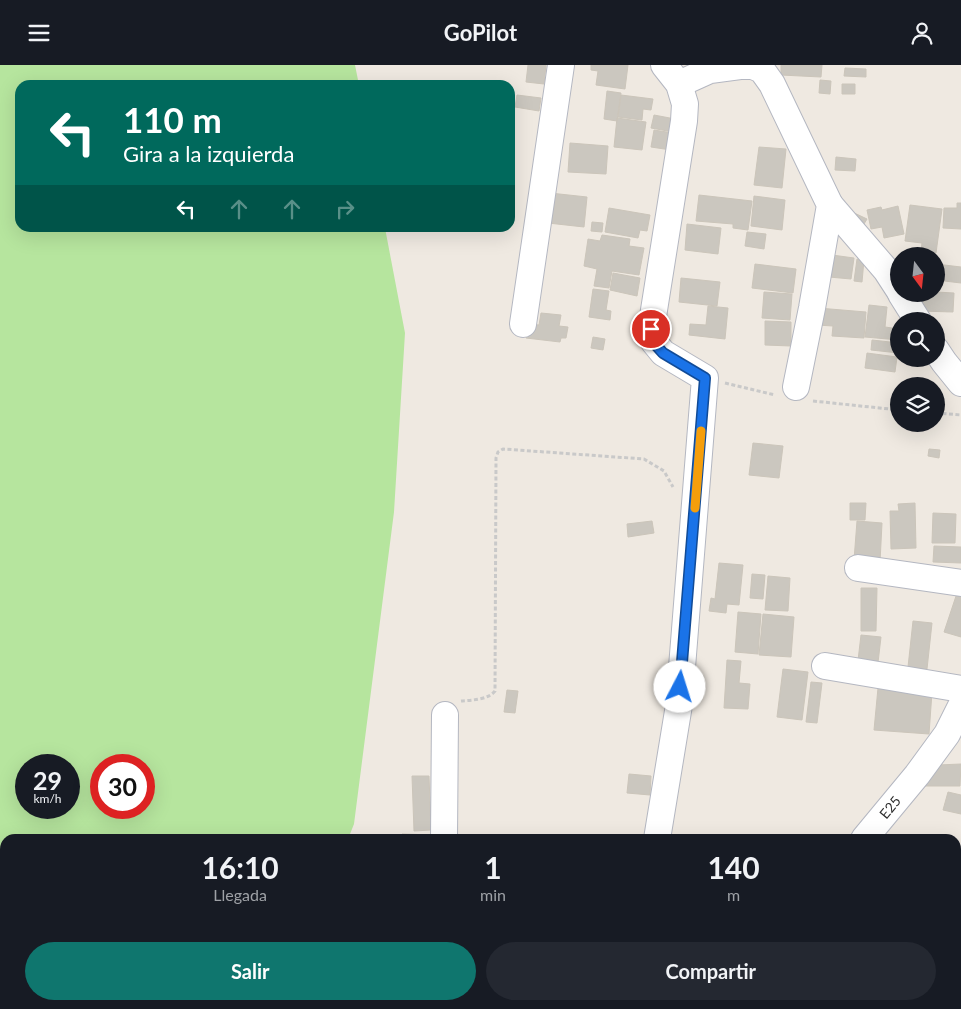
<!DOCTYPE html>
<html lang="es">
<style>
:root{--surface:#171b24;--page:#242831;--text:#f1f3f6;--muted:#9ea1a6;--accent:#0f766e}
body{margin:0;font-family:Lato,sans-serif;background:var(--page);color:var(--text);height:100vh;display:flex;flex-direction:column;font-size:19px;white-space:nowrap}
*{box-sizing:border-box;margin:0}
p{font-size:16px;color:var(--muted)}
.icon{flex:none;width:28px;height:28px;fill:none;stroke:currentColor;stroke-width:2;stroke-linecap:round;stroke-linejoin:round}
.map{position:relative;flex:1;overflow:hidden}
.side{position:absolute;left:0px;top:769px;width:961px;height:176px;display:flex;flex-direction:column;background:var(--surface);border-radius:15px 15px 0 0;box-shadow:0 5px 20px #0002}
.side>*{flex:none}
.hud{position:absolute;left:15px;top:15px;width:500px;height:152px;border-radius:15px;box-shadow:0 5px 20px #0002;background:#00695c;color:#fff;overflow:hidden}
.needle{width:32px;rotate:165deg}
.fabs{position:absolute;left:890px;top:182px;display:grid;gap:10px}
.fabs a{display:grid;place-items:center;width:55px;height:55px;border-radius:50%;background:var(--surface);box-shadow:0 5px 20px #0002;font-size:25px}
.speed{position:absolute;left:15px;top:689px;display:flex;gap:10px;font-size:25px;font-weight:700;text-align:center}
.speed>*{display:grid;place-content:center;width:65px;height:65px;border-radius:50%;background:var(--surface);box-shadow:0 5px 20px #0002;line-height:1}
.speed small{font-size:12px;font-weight:400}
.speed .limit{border:8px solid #d22;background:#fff;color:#111}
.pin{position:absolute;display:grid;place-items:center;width:42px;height:42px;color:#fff;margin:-21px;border:2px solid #fff;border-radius:50%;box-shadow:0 1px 5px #0007}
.me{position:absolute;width:55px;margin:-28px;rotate:5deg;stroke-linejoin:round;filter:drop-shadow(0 0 4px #0008)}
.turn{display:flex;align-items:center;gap:18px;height:105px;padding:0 25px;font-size:22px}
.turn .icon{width:65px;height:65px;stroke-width:2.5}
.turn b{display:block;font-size:35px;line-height:42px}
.lanes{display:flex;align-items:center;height:48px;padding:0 25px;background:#0003;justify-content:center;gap:25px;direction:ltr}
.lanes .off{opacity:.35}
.eta{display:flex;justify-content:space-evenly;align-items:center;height:85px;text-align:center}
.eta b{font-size:30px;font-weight:700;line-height:35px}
.cta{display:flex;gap:10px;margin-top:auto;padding:10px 25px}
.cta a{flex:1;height:58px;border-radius:30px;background:var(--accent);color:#fff;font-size:20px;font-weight:700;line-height:58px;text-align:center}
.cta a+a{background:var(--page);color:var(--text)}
header{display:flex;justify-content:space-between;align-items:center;height:65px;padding:0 25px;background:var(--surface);font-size:22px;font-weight:700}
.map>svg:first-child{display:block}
</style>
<header><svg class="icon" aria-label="menu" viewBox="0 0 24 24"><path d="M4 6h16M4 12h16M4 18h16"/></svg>GoPilot<svg class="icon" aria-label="person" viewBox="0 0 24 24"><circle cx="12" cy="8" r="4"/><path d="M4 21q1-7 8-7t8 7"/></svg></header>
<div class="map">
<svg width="961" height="944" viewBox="0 0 961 944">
<rect width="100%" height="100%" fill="#efe9e1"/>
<path fill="#b6e59e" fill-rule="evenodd" d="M0 0H355L359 20H20V162L385 163 405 268 394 447 354 759 348 774H5V940H298L297 944H0ZM26 700H69V742H26ZM101 700H144V742H101Z"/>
<path fill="#cbc7bf" stroke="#cbc5ba" d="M528 0H546L544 19 526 17Z
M591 0H628L625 24 596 20 598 6 591 5Z
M781 0H822L821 12 781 10Z
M845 3 866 4V12L844 11Z
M820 15 831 16 830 29 819 28Z
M842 19H855V29H842Z
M607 26 621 28 617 56 604 54Z
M517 30 541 33 539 46 515 42Z
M621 30 653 34 651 45 643 44 642 55 618 52Z
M654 50 675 54 673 67 651 63Z
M617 53 646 57 642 85 614 82Z
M654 65 673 68 671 85 651 82Z
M570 78 608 81 606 109 568 107Z
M759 82 786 84 782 123 754 120Z
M836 92 856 94 855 106 835 105Z
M550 128 587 132 584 162 548 158Z
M699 130 752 136 748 165 733 163V159L696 156Z
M754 131 785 135 782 165 751 161Z
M957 138H961V164L943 163 944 143H957Z
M910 140 942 144 936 188 921 186 922 178 905 176Z
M898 141 904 169 884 173 882 162 871 164 867 145 881 142 882 145Z
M609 143 650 150 647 166 640 165 638 173 605 167Z
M850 146 867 154 861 164Z
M592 157 603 158 602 167 591 166Z
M687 159 721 163 718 189 685 185Z
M747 167 766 169 764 184 745 181Z
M602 170 630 174 629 181 644 183 639 210 612 206 609 223 594 221 597 204 584 201 588 174 600 176Z
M832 190 854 193 851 214 829 212Z
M857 194 864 195 862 217 854 216Z
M755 199 796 204 793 228 752 223Z
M936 199 961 202V218L936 215Z
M613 208 640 213 637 231 610 225Z
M681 213 720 217 717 241 679 237Z
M593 224 609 226 606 245 611 246 610 255 589 252Z
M764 227 792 229 790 255 762 253Z
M936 227 954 228 953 247 919 246 920 229H936Z
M869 240 887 242 885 262 899 264V275L865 272Z
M708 241 728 243 725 274 689 270 690 259 706 260Z
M818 243 866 247 864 273 832 271 833 261 817 260Z
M541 248 561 250 559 261 568 262 566 273H561L560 277 526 273 528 259 539 260Z
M765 256 791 257V281L765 280Z
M593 272 605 274 603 285 591 283Z
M872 275 899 278V288L871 285Z
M867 288 897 292 895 307 865 303Z
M753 378 783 381 779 413 749 410Z
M929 384 940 385 939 393 928 391Z
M850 438H866L865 455H850Z
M915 438 916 483 891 484 890 446H899L898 439Z
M933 448 956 449 955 478H932Z
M652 456 654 468 628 472 627 459Z
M857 456 882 458 880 497 854 495Z
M934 481 961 482V498L933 497Z
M719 498 743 500 739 540 727 539 726 548 709 546 711 533 715 534Z
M752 509 765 510 763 534 750 533Z
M768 511 790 513 788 546 765 545Z
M861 523H877L876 566H861Z
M956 531 961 532V572L944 567Z
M738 547 761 549 758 589 735 587Z
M763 549 794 552 791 592 759 590Z
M913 556 932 558 927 604 908 602Z
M861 570 881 572 877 606 857 604Z
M727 595 741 596 739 618 750 619 748 644 724 643Z
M783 604 808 607 802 655 777 652Z
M811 617 822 618 817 658 806 657Z
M878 623 932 627 929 669 874 665Z
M507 625 518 626 515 648 504 647Z
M961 699 960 721H921L938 700Z
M629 709 651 711 650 730 627 728Z
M412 711H429L431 765 414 766Z
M948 727 961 730V749L943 745Z
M402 769 433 770V774H402Z
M525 940H537V944H525Z
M538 940H553L552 944H538Z
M554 940H580V944L554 943Z
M650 940H685L684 944H649Z
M778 940H794L793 944H777Z"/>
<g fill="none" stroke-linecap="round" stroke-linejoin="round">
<defs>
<g id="minor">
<path d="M679 19 710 5 740 1H753L762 5 772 19 830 140 812 243 796 322"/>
<path d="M830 140 886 205 899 225"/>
<path d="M901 229 918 256"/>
<path d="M523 259 561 0"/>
<path d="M936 285 944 297 961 318"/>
<path d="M858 503 961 518"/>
<path d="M825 601 961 624"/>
<path d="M444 774 445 650"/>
<path d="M657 774 679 640 705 313 663 288 654 277 651 264 684 56 685 39 679 19 664 0"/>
<path id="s1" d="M864 774 917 710 947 669 961 641"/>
<path d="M445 940V944"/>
<path d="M629 944V940"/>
<path d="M764 944 766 940"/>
<path d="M956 944 961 930"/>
</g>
</defs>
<use href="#minor" stroke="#b4b7c1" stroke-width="28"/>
<path stroke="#c9c9c9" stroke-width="3" stroke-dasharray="4 2.5" stroke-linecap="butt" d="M725 318 775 330
M813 336 899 345
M936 348 961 350
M461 636C472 635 488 635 495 626L496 393 498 387 503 384 644 394 664 406 673 422"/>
<use href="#minor" stroke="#fff" stroke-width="26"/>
</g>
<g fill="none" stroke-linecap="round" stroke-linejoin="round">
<defs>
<path id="route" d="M651 264 654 278 663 288 705 313 680 622"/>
</defs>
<use href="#route" stroke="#114b97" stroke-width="12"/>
<use href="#route" stroke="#1a73e8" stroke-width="9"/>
<path stroke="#f59e0b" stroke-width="9" d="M695 443 701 366"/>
</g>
<g text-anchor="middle" stroke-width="4" stroke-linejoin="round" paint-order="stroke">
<g font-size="14" fill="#2e2e2e" stroke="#fff">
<text dy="5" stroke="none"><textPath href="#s1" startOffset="41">E25</textPath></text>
</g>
</g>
</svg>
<div class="fabs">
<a><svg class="needle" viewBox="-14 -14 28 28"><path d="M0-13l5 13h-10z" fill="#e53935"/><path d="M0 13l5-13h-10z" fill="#9ea1a6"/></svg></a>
<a><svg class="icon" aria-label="search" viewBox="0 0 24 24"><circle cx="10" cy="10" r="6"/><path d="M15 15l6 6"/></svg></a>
<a><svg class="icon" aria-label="layers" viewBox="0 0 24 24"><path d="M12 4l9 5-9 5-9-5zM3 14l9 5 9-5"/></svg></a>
</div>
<div class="speed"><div>29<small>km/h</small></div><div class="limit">30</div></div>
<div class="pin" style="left:651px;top:264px;background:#d93025"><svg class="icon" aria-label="arrive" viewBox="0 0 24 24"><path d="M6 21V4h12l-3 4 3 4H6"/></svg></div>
<svg class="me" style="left:680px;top:622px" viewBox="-20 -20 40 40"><circle r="19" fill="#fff"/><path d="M0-13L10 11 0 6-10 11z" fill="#1a73e8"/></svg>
<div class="hud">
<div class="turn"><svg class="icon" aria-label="left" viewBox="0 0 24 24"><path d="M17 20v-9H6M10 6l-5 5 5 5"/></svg><div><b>110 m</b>Gira a la izquierda</div></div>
<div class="lanes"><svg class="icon" aria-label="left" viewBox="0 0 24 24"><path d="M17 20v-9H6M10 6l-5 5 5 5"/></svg><svg class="icon off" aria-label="ahead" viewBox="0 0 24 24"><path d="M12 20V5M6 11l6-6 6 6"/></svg><svg class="icon off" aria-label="ahead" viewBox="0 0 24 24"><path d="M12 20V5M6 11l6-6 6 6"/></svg><svg class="icon off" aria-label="right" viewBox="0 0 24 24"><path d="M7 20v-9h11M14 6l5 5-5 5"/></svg></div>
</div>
<section class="side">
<div class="eta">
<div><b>16:10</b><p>Llegada</p></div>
<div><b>1</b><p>min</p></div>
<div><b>140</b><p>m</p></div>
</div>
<div class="cta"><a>Salir</a><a>Compartir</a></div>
</section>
</div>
